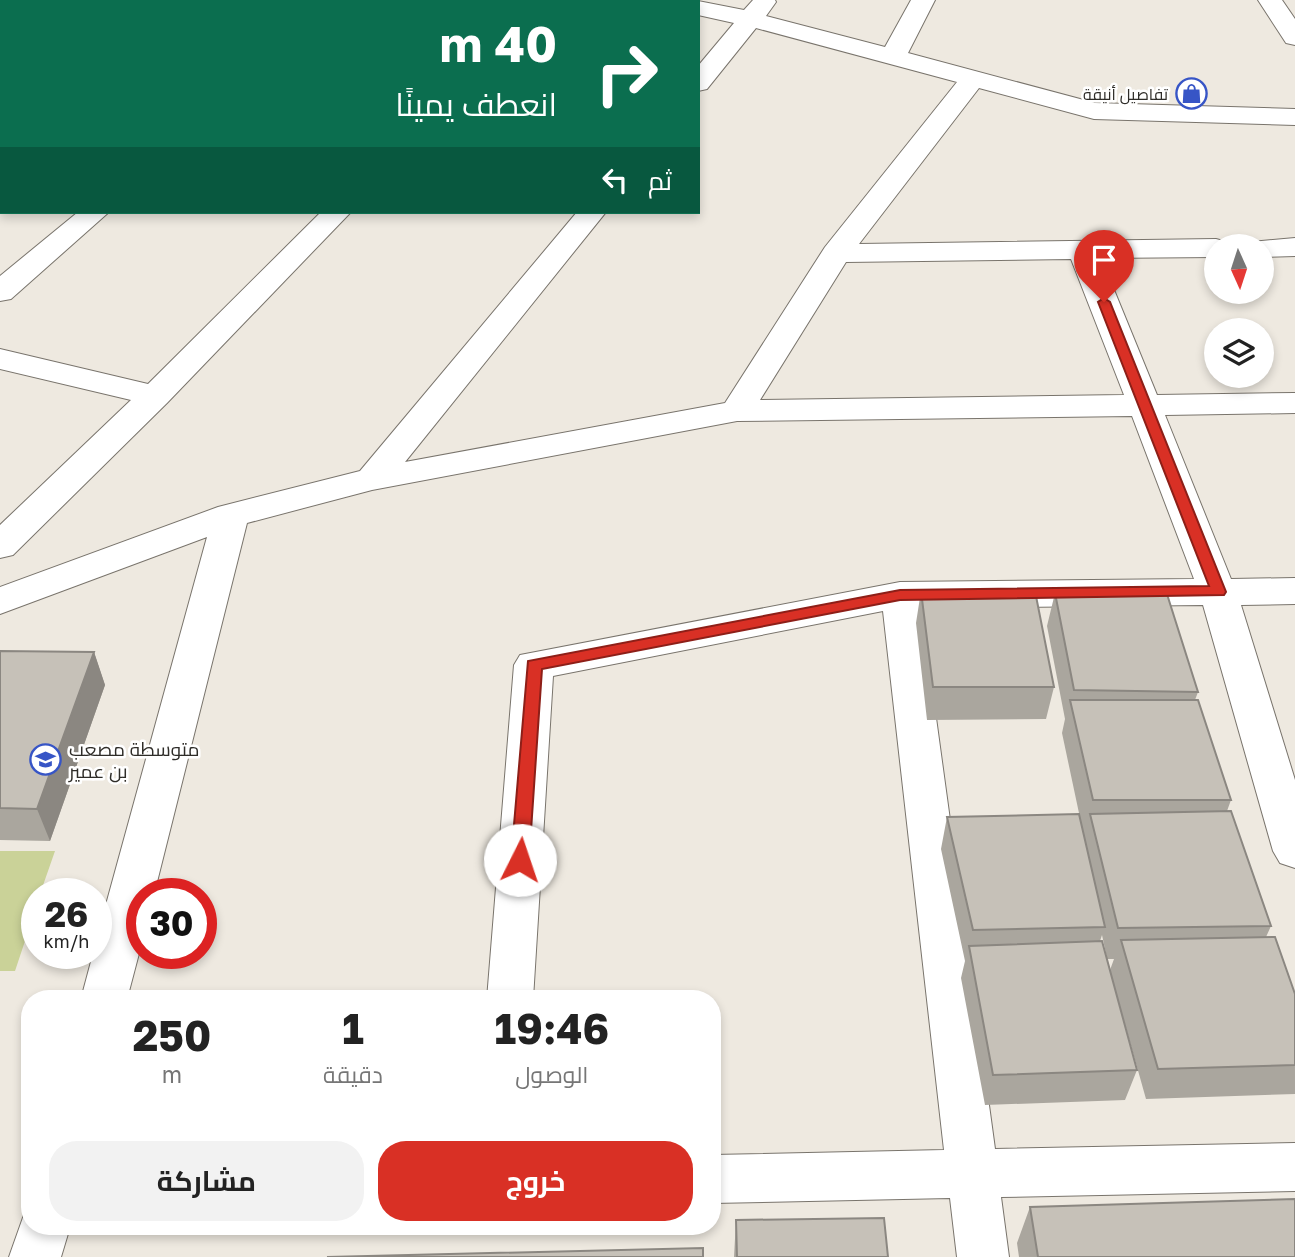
<!DOCTYPE html>
<html lang="ar">
<meta charset="utf-8">
<style>
:root{--surface:#fff;--page:#f2f2f2;--text:#222;--muted:#767676;--accent:#d93025}
body{margin:0;font-family:"Golos Text",Cairo,sans-serif;background:var(--page);color:var(--text);direction:rtl;height:100vh;display:flex;flex-direction:column;font-size:26px;white-space:nowrap}
*{box-sizing:border-box;margin:0}
p{font-size:23px;color:var(--muted)}
.icon{flex:none;width:38px;height:38px;fill:none;stroke:currentColor;stroke-width:2;stroke-linecap:round;stroke-linejoin:round}
.map{position:relative;flex:1;overflow:hidden;direction:ltr}
.sheet{position:absolute;left:21px;top:990px;width:700px;height:245px;display:flex;flex-direction:column;background:var(--surface);border-radius:28px;box-shadow:0 4px 10px #0003;direction:rtl}
.sheet>*{flex:none}
.top-card{position:absolute;left:0px;top:0px;width:700px;height:214px;box-shadow:0 4px 10px #0003;direction:rtl;background:#0b6e4f;color:#fff;overflow:hidden}
.needle{width:46px;rotate:177deg}
.controls{position:absolute;left:1204px;top:234px;display:grid;gap:14px}
.controls a{display:grid;place-items:center;width:70px;height:70px;border-radius:50%;background:var(--surface);box-shadow:0 4px 10px #0003;font-size:35px}
.speed{position:absolute;left:21px;top:878px;display:flex;gap:14px;font-size:35px;font-weight:700;text-align:center}
.speed>*{display:grid;place-content:center;width:91px;height:91px;border-radius:50%;background:var(--surface);box-shadow:0 4px 10px #0003;line-height:1}
.speed small{font-size:18px;font-weight:400}
.speed .limit{border:10px solid #d22;background:#fff;color:#111}
.pin{position:absolute;display:grid;place-items:center;width:60px;height:60px;color:#fff;margin:-72px -30px;border-radius:50% 50% 50% 0;rotate:-45deg;box-shadow:0 0 7px #0007}
.pin .icon{rotate:45deg}
.me{position:absolute;width:77px;margin:-38px;rotate:4deg;stroke-linejoin:round;filter:drop-shadow(0 0 5px #0008)}
.turn{display:flex;align-items:center;gap:24px;height:147px;padding:0 28px;font-size:32px}
.turn .icon{width:91px;height:91px;stroke-width:2.5}
.turn b{display:block;font-size:49px;line-height:60px}
.then{display:flex;align-items:center;height:66px;padding:0 28px;background:#0003;gap:14px;font-size:26px}
.eta{display:flex;justify-content:space-evenly;align-items:center;height:119px;text-align:center}
.eta b{font-size:42px;font-weight:700;line-height:49px}
.action{display:flex;gap:14px;margin-top:auto;padding:14px 28px}
.action a{flex:1;height:80px;border-radius:28px;background:var(--accent);color:#fff;font-size:28px;font-weight:700;line-height:80px;text-align:center}
.action a+a{background:var(--page);color:var(--text)}
.map>svg:first-child{display:block}
</style>
<div class="map">
<svg width="1295" height="1257" viewBox="0 0 1295 1257">
<rect width="100%" height="100%" fill="#eee9e0"/>
<path fill="#cad298" d="M0 851H55L40 894H37V905L15 971H0Z"/>
<g fill="none" stroke-linecap="round" stroke-linejoin="round">
<defs>
<path id="minor" d="M131 0H157L130 2Z
M333 0H358L332 2Z
M534 0H559L533 2Z
M648 0H680L681 2H649Z
M753 0H775L776 2 766 16 885 47 911 0H935L908 53 1095 103 1295 109V125L1094 119 979 88 859 244 1216 239 1227 242 1230 247H1216V257L1101 258 1157 395 1295 393V413L1165 415 1231 579 1295 578V604L1241 605 1295 780V868L1280 863 1273 851 1203 605 921 608 995 1149 1295 1143V1191L1001 1197 1009 1257H957L950 1198 712 1203V1155L944 1150 883 611 553 676 533 999H487L514 665 520 655 900 582 1194 579 1132 416 737 421 372 490 247 523 154 894H142V942L127 999H81L93 954H96V941L207 537 0 614V587L218 507 360 471 577 212H606L405 462 725 403 825 247 957 82 756 28 707 89 698 91V66L734 23 698 15V2H694L698 1 744 10ZM1071 259 1124 395 760 400 846 262Z
M1258 0H1282L1295 19V45L1286 43Z
M2 95V112H0V96Z
M78 212H109L11 299 0 301V276Z
M321 212H351L167 403 13 555 0 558V525L131 400 0 369V349L148 384Z
M1295 238V256L1262 257V247H1248L1251 242Z
M30 1208V1227H70L61 1257H9L26 1209Z"/>
</defs>
<use href="#minor" stroke="#79746c" stroke-width="2"/>
<use href="#minor" fill="#fff" fill-rule="evenodd"/>
</g>
<path fill="#aaa69e" fill-rule="evenodd" d="M0 0H116L114 2H2V14H0Z
M921 591 1054 687 1046 719 927 720 916 623Z
M1055 593 1198 692 1195 700 1231 800 1227 811 1271 926 1266 937 1295 994V1094L1146 1099 1121 1010 1137 1070 1125 1100 985 1105 961 978 965 961 941 849 947 817 1084 835V832H1083L1062 733 1065 719 1047 626ZM1102 935 1107 958 1100 941ZM1107 959H1114L1110 970Z
M0 651 94 652 105 685 50 841 0 840Z
M1030 1207 1295 1257H1019L1017 1243Z
M736 1220 888 1257H734Z"/>
<path fill="#8b8781" d="M74 0H116L114 2H71Z
M503 0H527V2H501Z
M94 652 105 685 50 841 37 809Z"/>
<path fill="#c6c1b8" stroke="#8b8781" stroke-width="2" d="M420 0H503L501 2H418Z
M921 591H1035L1054 687H933Z
M1166 591 1198 692 1074 690 1055 593Z
M0 651 94 652 37 809 0 808Z
M1070 700H1198L1231 800H1093Z
M1231 811 1271 926 1118 928 1090 814Z
M1079 814 1105 927 973 930 947 817Z
M1275 937 1295 994V1065L1158 1069 1121 940Z
M1102 941 1137 1070 993 1075 969 946Z
M1295 1199V1257H1038L1030 1207Z
M884 1218 888 1257H737L736 1220Z
M703 1248V1257H327Z"/>
<path fill="#d93025" stroke="#8d1f18" stroke-width="2" d="M1104 298 1110 302 1226 592 1224 595 900 600 542 669 529 860 527 865 520 867 514 865 511 860 528 661 900 590 1209 586 1098 302Z"/>
<defs>
<symbol id="shop-ring" viewBox="-11 -11 22 22"><circle r="9.5" fill="#fff" stroke="#3755c6" stroke-width="1.5"/><path d="M-5-2.5h2.3a2.7 3.5 0 0 1 5.4 0H5L5.5 6h-11ZM-1.5-2.5h3a1.5 2.3 0 0 0-3 0Z" fill="#3755c6"/></symbol>
<symbol id="school-ring" viewBox="-11 -11 22 22"><circle r="9.5" fill="#fff" stroke="#3755c6" stroke-width="1.5"/><path d="M0-5L7-2L0 1L-7-2ZM-4 1L0 2.5L4 1V4Q0 6-4 4Z" fill="#3755c6"/></symbol>
</defs>
<g fill-rule="evenodd">
<use href="#shop-ring" x="1174" y="76" width="35" height="35"/>
<use href="#school-ring" x="28" y="742" width="35" height="35"/>
</g>
<g text-anchor="middle" stroke-width="5" stroke-linejoin="round" paint-order="stroke">
<g font-size="16" fill="#2e2c28" stroke="#fff" text-anchor="end">
<text x="1168" y="100">تفاصيل أنيقة</text>
</g>
<g font-size="19" fill="#2e2c28" stroke="#fff" text-anchor="start">
<text x="69" y="756">متوسطة مصعب<tspan x="69" dy="22">بن عمير</tspan></text>
</g>
</g>
</svg>
<div class="controls">
<a><svg class="needle" viewBox="-14 -14 28 28"><path d="M0-13l5 13h-10z" fill="#e53935"/><path d="M0 13l5-13h-10z" fill="#767676"/></svg></a>
<a><svg class="icon" aria-label="layers" viewBox="0 0 24 24"><path d="M12 4l9 5-9 5-9-5zM3 14l9 5 9-5"/></svg></a>
</div>
<div class="speed"><div>26<small>km/h</small></div><div class="limit">30</div></div>
<div class="pin" style="left:1104px;top:302px;background:#d93025"><svg class="icon" aria-label="arrive" viewBox="0 0 24 24"><path d="M6 21V4h12l-3 4 3 4H6"/></svg></div>
<svg class="me" style="left:520px;top:860px" viewBox="-20 -20 40 40"><circle r="19" fill="#fff"/><path d="M0-13L10 11 0 6-10 11z" fill="#d93025"/></svg>
<div class="top-card">
<div class="turn"><svg class="icon" aria-label="right" viewBox="0 0 24 24"><path d="M7 20v-9h11M14 6l5 5-5 5"/></svg><div><b>40 m</b>انعطف يمينًا</div></div>
<div class="then">ثم<svg class="icon" aria-label="left" viewBox="0 0 24 24"><path d="M17 20v-9H6M10 6l-5 5 5 5"/></svg></div>
</div>
<section class="sheet">
<div class="eta">
<div><b>19:46</b><p>الوصول</p></div>
<div><b>1</b><p>دقيقة</p></div>
<div><b>250</b><p>m</p></div>
</div>
<div class="action"><a>خروج</a><a>مشاركة</a></div>
</section>
</div>
